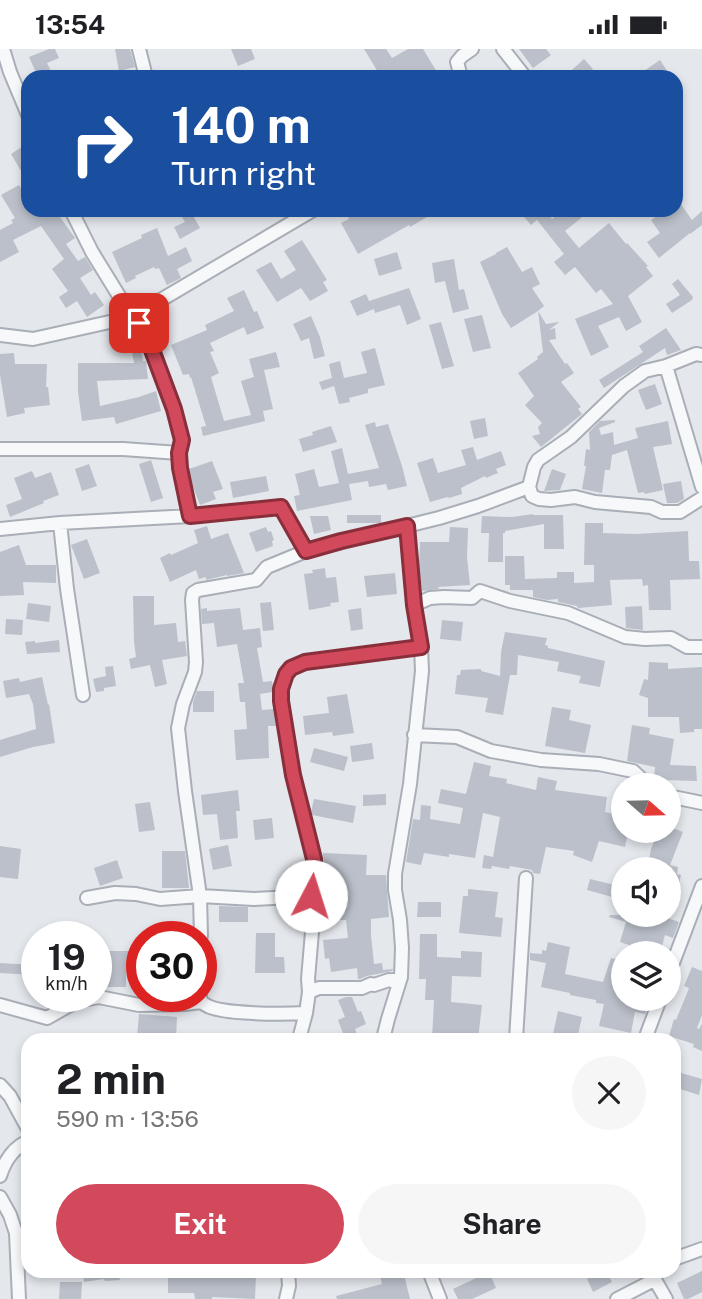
<!DOCTYPE html>
<meta charset="utf-8">
<style>
:root{--surface:#fff;--page:#f6f6f6;--text:#202124;--muted:#757577;--accent:#d1495b}
body{margin:0;font-family:"Public Sans",sans-serif;background:var(--page);color:var(--text);height:100vh;display:flex;flex-direction:column;font-size:26px;white-space:nowrap}
*{box-sizing:border-box;margin:0}
p{font-size:23px;color:var(--muted)}
.icon{flex:none;width:38px;height:38px;fill:none;stroke:currentColor;stroke-width:2;stroke-linecap:round;stroke-linejoin:round}
.map{position:relative;flex:1;overflow:hidden}
.panel{position:absolute;left:21px;top:984px;width:660px;height:245px;display:flex;flex-direction:column;background:var(--surface);border-radius:21px;box-shadow:0 4px 10px #0003}
.panel>*{flex:none}
.guide{position:absolute;left:21px;top:21px;width:662px;height:147px;border-radius:21px;box-shadow:0 4px 10px #0003;background:#1a4fa0;color:#fff;overflow:hidden}
.needle{width:46px;rotate:110deg}
.buttons{position:absolute;left:611px;top:724px;display:grid;gap:14px}
.buttons a{display:grid;place-items:center;width:70px;height:70px;border-radius:50%;background:var(--surface);box-shadow:0 4px 10px #0003;font-size:35px}
.speed{position:absolute;left:21px;top:872px;display:flex;gap:14px;font-size:35px;font-weight:700;text-align:center}
.speed>*{display:grid;place-content:center;width:91px;height:91px;border-radius:50%;background:var(--surface);box-shadow:0 4px 10px #0003;line-height:1}
.speed small{font-size:18px;font-weight:400}
.speed .limit{border:10px solid #d22;background:#fff;color:#111}
.pin{position:absolute;display:grid;place-items:center;width:60px;height:60px;color:#fff;margin:-30px;border-radius:14px;box-shadow:0 4px 10px #0006}
.me{position:absolute;width:77px;margin:-38px;rotate:5deg;stroke-linejoin:round;filter:drop-shadow(0 0 5px #0008)}
.turn{display:flex;align-items:center;gap:24px;height:147px;padding:0 35px;font-size:32px}
.turn .icon{width:91px;height:91px;stroke-width:2.5}
.turn b{display:block;font-size:49px;line-height:60px}
.round{display:grid;place-items:center;flex:none;width:74px;height:74px;border-radius:37px;background:var(--page)}
.summary{display:flex;align-items:center;justify-content:space-between;height:119px;padding:0 35px}
h1{font-size:42px;font-weight:700;line-height:52px}
.action{display:flex;gap:14px;margin-top:auto;padding:14px 35px}
.action a{flex:1;height:80px;border-radius:42px;background:var(--accent);color:#fff;font-size:28px;font-weight:700;line-height:80px;text-align:center}
.action a+a{background:var(--page);color:var(--text)}
.status{display:flex;justify-content:space-between;align-items:center;height:49px;padding:0 35px;background:var(--surface);direction:ltr}
.status svg{height:19px;fill:currentColor}
.map>svg:first-child{display:block}
</style>
<div class="status"><b>13:54</b><svg viewBox="0 0 49 12"><path d="M0 12V9h3v3zM5 12V6h3v6zM10 12V3h3v9zM15 12V0h3v12zM26 1h20v11H26zM47 4h2v5h-2z"/></svg></div>
<div class="map">
<svg width="702" height="1250" viewBox="0 0 702 1250">
<rect width="100%" height="100%" fill="#e4e7ec"/>
<path fill="#bbc0ca" d="M49 0H55L59 9 47 14 54 28H38L29 8Z
M115 0H130L135 18 119 22Z
M231 0H251L255 10 238 17Z
M364 0H386L392 9 408 0H423L440 28H381Z
M519 0H546L551 6 533 19Z
M584 10 593 20 585 28H564Z
M660 11 671 28H648L644 22Z
M28 94V118L21 122 11 105Z
M19 136 28 151V161H55L75 189 66 195 78 212 85 208 93 221 80 229 91 246 95 243 104 256 87 268 77 252 66 259 59 248 68 242 52 220 64 210 41 177 13 191 19 203 0 213V181L13 174 11 171 15 169 1 146Z
M676 148 692 171 702 162V176L690 185V184L659 209 647 193 660 184 651 171 665 161H676Z
M345 161H439L410 178 409 176 358 205 341 174 349 170Z
M518 161H545L552 170 564 161H591L565 182 579 199 609 174 626 195 627 194 648 217 646 218 653 227 628 247 642 273 626 282 619 268 598 277 609 298 591 307 575 270 613 255 601 240 596 244 575 218 565 226 554 213 564 205 537 171 531 176Z
M191 163 200 179 180 190 174 178 185 173 182 168Z
M157 179 168 207 186 198 192 212 177 220 181 229 167 236 159 219 155 220 154 218 135 227 136 229 126 234 112 203 142 189 141 186Z
M302 191 327 231 323 233 328 242 310 252 301 239 277 253 256 221 271 213 281 230 296 221 284 202Z
M507 198 522 223 532 218 540 235 532 239 544 257 538 262 546 275 559 273 549 281 555 279 556 290 549 291 565 315 567 314 574 324 561 333 581 358 578 360 582 365 541 398 532 387 540 385 538 378 542 374 525 356 534 347 518 324 538 310 537 308 543 303 538 262 511 279 502 265 480 213 496 205V204Z
M397 203 402 220 379 227 374 210Z
M454 210 459 241 464 240 469 260 453 264 445 232 435 234 432 214Z
M678 230 693 248 692 251 672 264 666 255 680 246 672 235Z
M409 239 421 270 407 276 400 256 375 264 374 260 357 267 350 252 366 245 369 252Z
M244 241 254 263 257 262 264 279 247 286 244 278 210 294 214 302 210 303 219 324 211 328 224 372 251 366 241 332 254 328 249 310 276 303 280 318 264 321 273 360 263 362 265 372 203 387 201 378 206 377 191 328 190 329 189 325 183 326 171 296 207 281 205 276 234 262 227 249Z
M482 266 491 299 473 303 464 270Z
M311 267 320 288 325 307 314 310 309 289 301 292 293 275Z
M441 273 454 317 442 320 429 276Z
M666 279 681 301 667 306 665 299 604 339 599 331 643 303 639 297Z
M375 299 385 336 368 340V344L349 349 350 353 339 355 334 337 322 341 319 333 332 329 329 315 340 312 344 329 367 324 361 303Z
M141 301 143 312H146L148 330 97 332 100 357 139 348 156 342 161 362 116 375 114 368 82 372 78 343V314H134L132 303Z
M14 304 15 315H47L46 338H48L50 356 24 359 25 364 7 368 0 326V305Z
M655 335 662 355 646 361 638 341Z
M485 369 488 387 474 390 470 372Z
M615 371V373L599 379 601 386 613 383 614 396 638 389 635 379 668 372 672 395 653 398 663 441 645 445 644 443 638 444 627 401 612 406 610 421H605L602 444 582 440 586 417H584L586 400 590 401 589 383 600 372Z
M375 373 376 378 388 375 402 417 407 437 388 441 386 435 369 438 368 432 349 435 352 451 297 462 294 447 300 446 295 425 314 420 319 438 339 434 331 402 342 399 348 425 379 419 365 376Z
M331 377 337 393 303 403 299 390 313 386 312 383Z
M473 398 477 411 501 402 506 416 496 420 498 424 486 429 485 427 461 439 462 445 449 449 448 448 430 453 417 414 433 409 438 424 466 416 461 401Z
M151 411 163 449 151 453 139 415Z
M212 412 223 440 213 443 216 450 200 456 192 435 189 420Z
M89 415 97 437 82 442 75 420Z
M552 420 566 425 560 441 544 442Z
M32 422 35 429 51 423 59 446 43 452 44 454 10 468 6 456 22 450 14 429Z
M266 427 269 442 233 449 230 433Z
M681 432 684 450 677 454H667L663 435Z
M533 465V466H563L564 500H544V475L505 482V484H503V513H488L489 484H481L482 467 512 468Z
M347 466H381V474H347Z
M310 467H328L331 481 314 485Z
M585 474H603V484L636 485 688 482 689 512H699L700 530 670 531 671 561H649L648 536 643 537 642 530 610 531 612 556 578 559 577 557 558 553V550L547 551 533 548V541H510V536H505V507H524L525 530 557 529V523H574V534L594 533V516H584Z
M207 477 211 490 228 484 244 524 227 527V526L206 531V528L199 530 196 521 170 533 160 509 170 504 171 506 198 494 194 481Z
M266 478 268 483 271 482 274 491 272 492 273 497 256 503 249 484Z
M450 478 468 479 467 508 470 536 438 538 439 540 422 542 419 516 420 493H449Z
M87 490 100 524 84 530 71 496Z
M19 496 26 516H56V534L23 533 24 546 0 547V503Z
M325 519 326 529 336 528 339 553 330 554 331 557 309 561 304 525 313 524 312 521Z
M395 524 397 545 367 548 364 527Z
M133 547H154V576L176 574 178 593 185 592 187 607 162 611 167 635 155 638 150 616 131 620 129 610 136 608 134 593Z
M271 553 274 581 263 582 260 554Z
M28 554 51 557 49 573 26 570Z
M642 557 643 581 626 579 625 558Z
M207 559V562L240 559 243 581 260 579 262 598 257 599 263 633 272 632 273 637 272 643 260 645 262 661 274 660 276 677H268L269 709 236 711 234 681 247 680 245 653H240L238 634H244L237 595 217 598 214 574 202 575 201 560Z
M361 559 363 580 351 582 348 561Z
M6 570 23 571 22 586 5 585Z
M442 571 463 573 461 592 440 590Z
M505 583 547 589 545 596 548 597V599L605 612 600 638 579 634 581 627 557 622 559 613 518 606 517 626H510L503 666 485 663 488 649 455 645 457 626H460L461 621 481 620V622L500 627 501 603Z
M59 591 60 603 27 605 25 593 35 592V594Z
M649 613 668 614V620L702 618V680H694V683L680 684 679 668H648V649L639 646 644 630 648 631Z
M113 617 116 637 104 639V642L96 643 93 630 106 627 105 618Z
M42 628 48 656 49 655 55 694 33 698 0 708V691L36 680 33 655 29 645 6 649 3 632 19 629 20 633Z
M197 642H214V663H193V653Z
M347 645 354 684 333 687 332 683 305 686 303 667 329 664 327 648Z
M552 658 571 661 569 671 591 676 585 704 545 697Z
M632 676 650 679 649 685 674 690 670 716 696 717 697 732 664 731V734L657 733 654 729 655 718 627 712Z
M372 694 374 710 352 713 350 697Z
M314 699 348 708 344 722 310 713Z
M474 713 491 717 489 727 507 730 506 734 536 741 538 728 557 732 555 741 607 748 605 763 623 767V782H628L625 798 599 792 592 813 573 806 574 802 546 798 540 825 533 824 532 821 510 817 509 820 492 817 491 820 482 819 484 806 493 808 500 768 483 764 475 809 449 805V808L424 804 421 816 406 813 413 770 420 771 421 756 431 757 430 770 460 775 463 759 438 754 441 740 466 745Z
M238 741 240 762H236L238 789 220 791 217 765 203 766 201 746Z
M386 745V756L363 757V746Z
M314 750 356 757 353 774 312 766 311 763Z
M150 753 155 781 139 783 135 755Z
M272 769 274 789 255 791 253 771Z
M668 777 683 783 670 816 678 818 677 825 681 826 679 835 675 834 672 845 668 844V819V821H647L651 800 658 782H668Z
M228 796 232 817 213 821 209 800Z
M0 797 21 800 18 830 0 828Z
M162 802H185L189 839H162Z
M323 804 367 806 366 826H386L389 868 371 870V886L374 915 382 914 383 921 393 920 392 922 367 927 360 930H358L357 919 331 923 329 909 325 910 323 891 348 889 346 871H329L328 840H321L324 822Z
M117 811 123 829 100 837 94 819Z
M590 830 623 838V851L587 841Z
M468 840 498 843 495 868 503 869 501 888 459 884 463 847H468Z
M418 853H441V868H417Z
M219 857 248 858V873H219Z
M610 866H659L679 873 673 889 665 886 660 905H643L628 901 629 896 620 893 626 873 609 868Z
M256 884H275V908H284L285 924H255Z
M420 885H437V908L461 909V902L482 903 481 928 452 927 451 953 482 956 478 990H432L434 951H425L426 930H419Z
M548 893 570 898 565 925 603 933 611 909 623 912V950L650 951 645 965 635 963 631 984 599 977 604 955 596 954V951L570 946V944L541 938 546 914 530 911V904L542 905V901L546 902Z
M109 902H133V918H126V938H96V905L109 904Z
M0 914 35 916 34 926 0 924Z
M692 918 702 922V966L697 979 699 980 702 975V1002L693 998 694 995 669 987 674 970 676 971 689 939 684 937Z
M346 948H352L358 963 361 962 366 975 355 980 359 990H345L338 971 345 968 338 951Z
M558 962 582 968 577 990H552Z
M139 965 177 968 176 990 137 989Z
M674 1022 702 1030 699 1046 674 1038Z
M83 1222H126L127 1227 119 1228 120 1231 105 1232 104 1230 84 1233Z
M183 1222H214V1223L256 1225 255 1250 212 1248V1250H195L194 1244H168V1227H182Z
M379 1222H403L410 1250H337L336 1247 382 1235Z
M606 1222 612 1233 593 1243 587 1230Z
M702 1222V1243L688 1250H684L677 1234Z
M489 1223 496 1239 472 1250H458L453 1240Z
M60 1233H82L81 1250H59Z"/>
<g fill="none" stroke-linecap="round" stroke-linejoin="round">
<defs>
<path id="street" d="M3 0 10 23 28 66
M139 0 146 28
M503 0 525 28
M461 28 457 13 462 7 472 0
M71 161 92 203 132 268 144 282 164 331 174 360 182 391 179 404 180 419 190 467
M0 286 33 290 132 268 313 161
M702 306 696 305 666 317 645 322 624 337 571 388 538 411 534 418 529 438 532 447 539 450 551 451 575 448 595 453 651 458 662 463H680L702 449
M666 317 702 438
M0 400H123L179 404
M60 474 67 540 83 646
M0 480 60 474 190 467 281 458 306 502
M414 556 430 549 444 548 472 549 480 542 510 552 568 564 625 588 645 590 671 589 687 598H702
M414 686 457 688 491 702 541 711 599 715 633 722 649 737
M668 747 702 754
M87 849 115 844 136 845 160 850 200 847 254 850 311 847
M201 887 200 847 185 742 178 679 183 655 195 623 196 613 192 551 193 544 198 541 256 531 267 518 306 502 439 469 478 457 529 438
M668 927 702 837
M309 943 319 939H362L371 935 374 936 389 931 392 932 401 928
M200 947C201 953 200 953 206 956 221 966 285 965 306 964
M0 956 47 969 77 952 99 948 139 956 185 955 201 953
M299 990 306 964 309 943 308 930 313 871 311 847 315 821 312 800 293 726 281 652V640L286 625 291 619 305 613 421 598
M383 990 388 970 401 928 402 899 400 871 395 841V825L410 735 422 622 421 598 414 556 407 477
M516 990 526 829
M645 990 660 950
M0 1036 10 1047 28 1080
M0 1127C5 1111 13 1099 28 1092
M0 1148 10 1166 16 1184 19 1250
M674 1210 702 1200
M429 1222 440 1250
M650 1222 666 1250
M286 1250 289 1237 288 1222
M617 1250 654 1231"/>
</defs>
<use href="#street" stroke="#a9aeb7" stroke-width="16"/>
<use href="#street" stroke="#f7f8fa" stroke-width="12"/>
</g>
<g fill="none" stroke-linecap="round" stroke-linejoin="round">
<defs>
<path id="route" d="M139 274 144 282 152 301 174 360 182 391 179 404 180 419 190 467 281 458 306 502 341 492 407 477 414 556 421 598 305 613 291 619 286 625 281 640V652L293 726 314 810V821L311 847"/>
</defs>
<use href="#route" stroke="#882f3b" stroke-width="18"/>
<use href="#route" stroke="#d1495b" stroke-width="12"/>
</g>
</svg>
<div class="buttons">
<a><svg class="needle" viewBox="-14 -14 28 28"><path d="M0-13l5 13h-10z" fill="#e53935"/><path d="M0 13l5-13h-10z" fill="#757577"/></svg></a>
<a><svg class="icon" aria-label="sound" viewBox="0 0 24 24"><path d="M4 9h4l5-4v14l-5-4H4zM17 9q2 3 0 6"/></svg></a>
<a><svg class="icon" aria-label="layers" viewBox="0 0 24 24"><path d="M12 4l9 5-9 5-9-5zM3 14l9 5 9-5"/></svg></a>
</div>
<div class="speed"><div>19<small>km/h</small></div><div class="limit">30</div></div>
<div class="pin" style="left:139px;top:274px;background:#d93025"><svg class="icon" aria-label="arrive" viewBox="0 0 24 24"><path d="M6 21V4h12l-3 4 3 4H6"/></svg></div>
<svg class="me" style="left:311px;top:847px" viewBox="-20 -20 40 40"><circle r="19" fill="#fff"/><path d="M0-13L10 11 0 6-10 11z" fill="#d1495b"/></svg>
<div class="guide">
<div class="turn"><svg class="icon" aria-label="right" viewBox="0 0 24 24"><path d="M7 20v-9h11M14 6l5 5-5 5"/></svg><div><b>140 m</b>Turn right</div></div>
</div>
<section class="panel">
<div class="summary"><div><h1>2 min</h1><p>590 m · 13:56</p></div><a class="round"><svg class="icon" aria-label="close" viewBox="0 0 24 24"><path d="M6 6l12 12M18 6L6 18"/></svg></a></div>
<div class="action"><a>Exit</a><a>Share</a></div>
</section>
</div>
